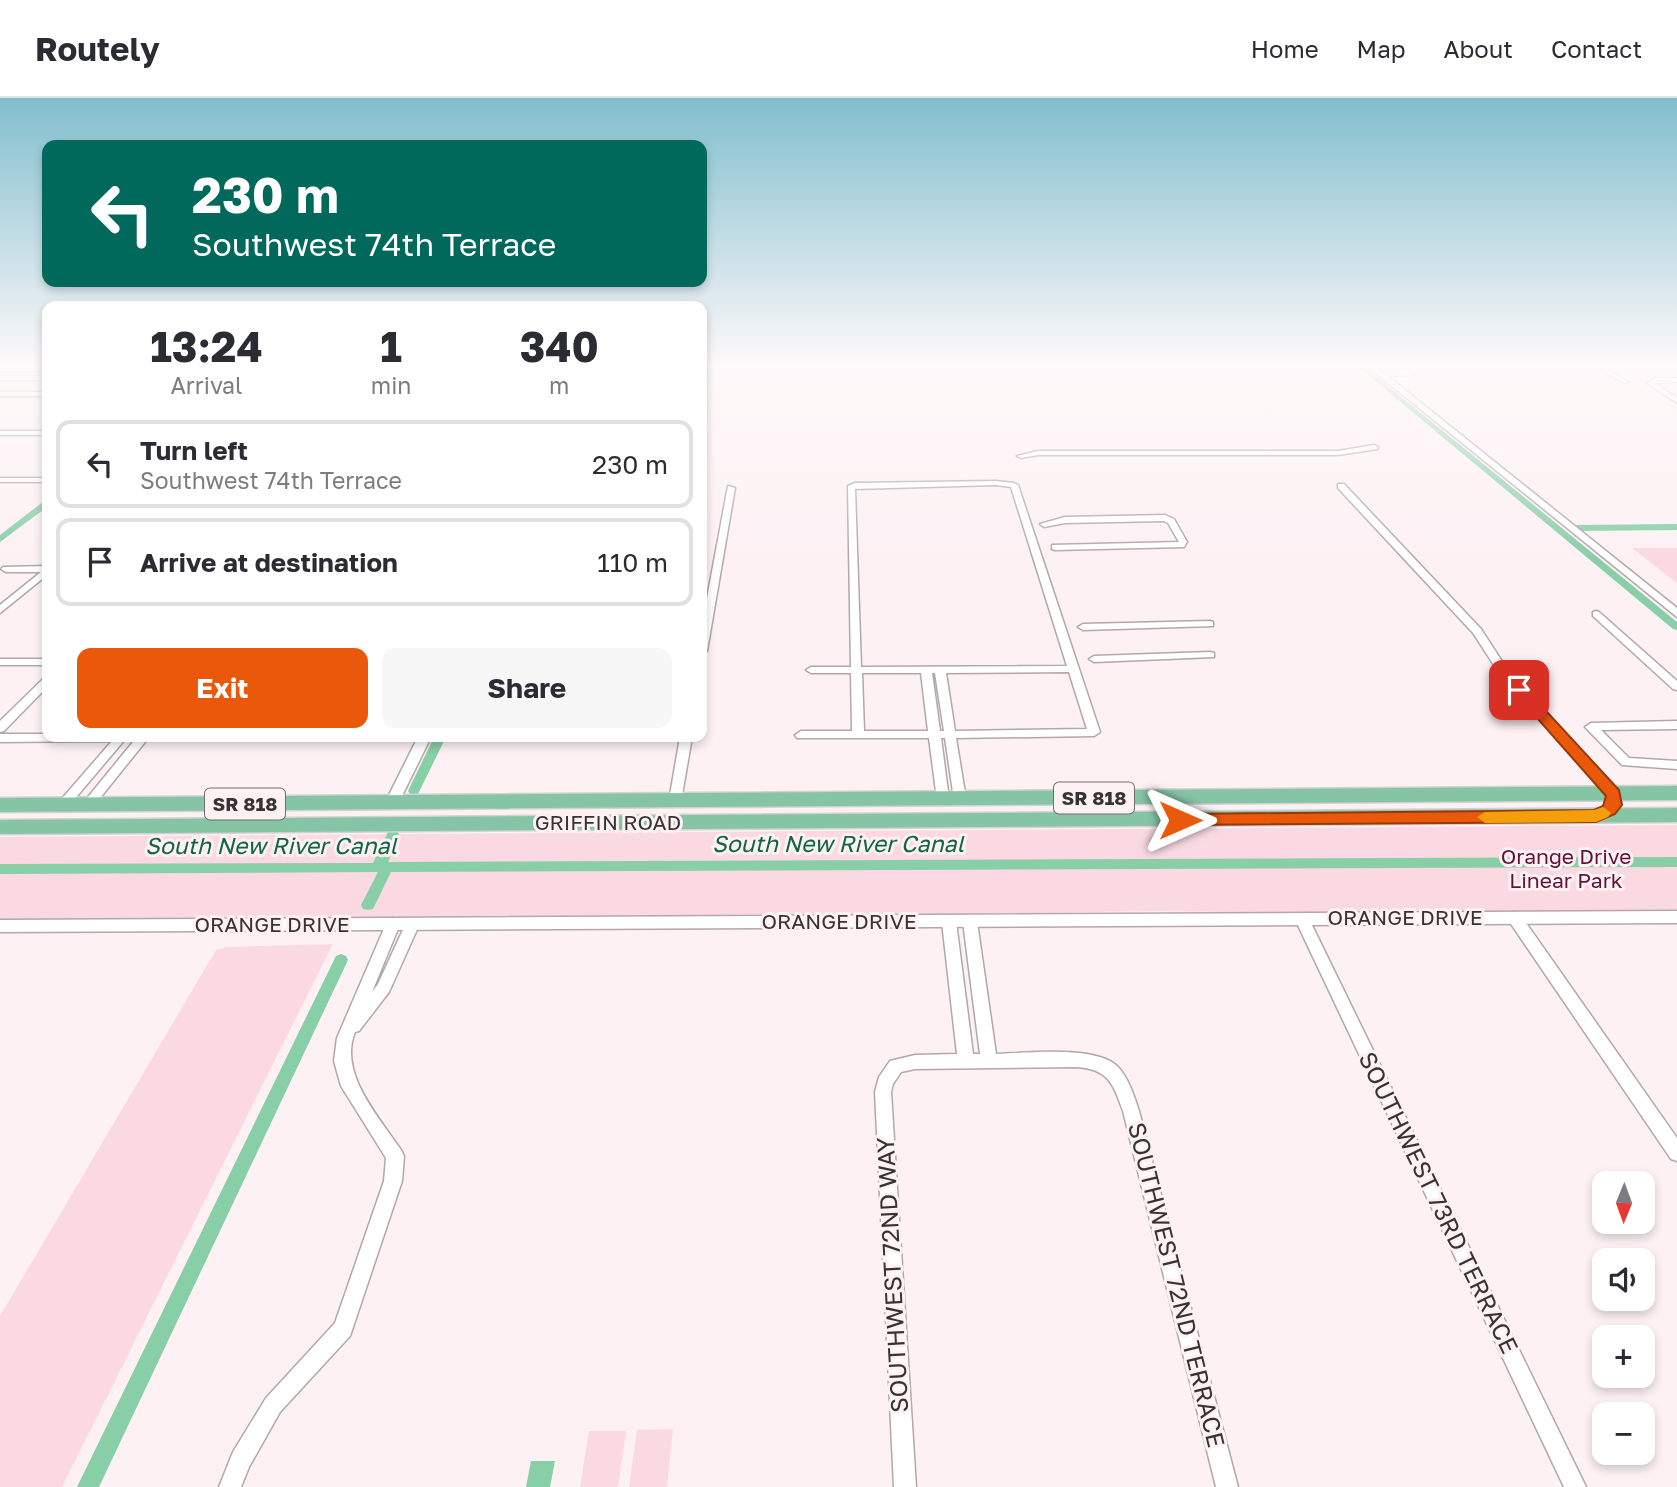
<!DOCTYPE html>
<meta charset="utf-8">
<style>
:root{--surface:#fff;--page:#f7f7f7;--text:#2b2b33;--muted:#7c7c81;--line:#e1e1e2;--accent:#ea580c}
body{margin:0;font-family:"Golos Text",sans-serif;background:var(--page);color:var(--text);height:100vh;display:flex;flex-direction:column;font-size:26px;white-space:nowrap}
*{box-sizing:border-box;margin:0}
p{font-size:23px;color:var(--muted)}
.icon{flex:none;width:38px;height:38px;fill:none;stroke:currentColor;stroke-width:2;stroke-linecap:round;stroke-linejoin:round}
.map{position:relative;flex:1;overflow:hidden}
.side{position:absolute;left:42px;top:203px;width:665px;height:441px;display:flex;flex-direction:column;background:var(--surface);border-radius:14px;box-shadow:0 4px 10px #0003}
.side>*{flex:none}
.guide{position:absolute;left:42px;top:42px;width:665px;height:147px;border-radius:14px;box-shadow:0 4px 10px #0003;background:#00695c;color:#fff;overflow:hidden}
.needle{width:46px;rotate:181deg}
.controls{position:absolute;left:1592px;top:1073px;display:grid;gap:14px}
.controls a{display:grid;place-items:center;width:63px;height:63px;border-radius:14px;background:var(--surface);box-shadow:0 4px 10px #0003;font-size:35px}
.pin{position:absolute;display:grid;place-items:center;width:60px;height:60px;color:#fff;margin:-30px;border-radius:14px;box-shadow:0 4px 10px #0006}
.me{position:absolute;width:77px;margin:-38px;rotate:90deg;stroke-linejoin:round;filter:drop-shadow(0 0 5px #0008)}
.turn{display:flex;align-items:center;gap:24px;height:147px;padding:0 35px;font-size:32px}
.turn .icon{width:91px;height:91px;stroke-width:2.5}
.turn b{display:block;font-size:49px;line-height:60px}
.eta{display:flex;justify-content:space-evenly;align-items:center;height:119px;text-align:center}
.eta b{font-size:42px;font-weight:700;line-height:49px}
.cta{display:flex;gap:14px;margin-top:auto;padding:14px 35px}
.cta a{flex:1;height:80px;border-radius:14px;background:var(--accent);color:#fff;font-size:28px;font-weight:700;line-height:80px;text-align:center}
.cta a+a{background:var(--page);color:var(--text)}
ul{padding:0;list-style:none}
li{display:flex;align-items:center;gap:21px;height:88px;margin:0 14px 10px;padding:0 21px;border:4px solid var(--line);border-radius:14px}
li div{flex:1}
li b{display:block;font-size:26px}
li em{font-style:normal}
header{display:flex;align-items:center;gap:42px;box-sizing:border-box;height:98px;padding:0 35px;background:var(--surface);border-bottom:2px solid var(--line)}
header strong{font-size:33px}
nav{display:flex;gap:38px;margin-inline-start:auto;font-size:24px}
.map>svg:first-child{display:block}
</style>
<header>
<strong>Routely</strong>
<nav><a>Home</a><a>Map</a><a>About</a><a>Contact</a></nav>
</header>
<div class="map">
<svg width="1677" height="1389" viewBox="0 0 1677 1389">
<rect width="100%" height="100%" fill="#fdf1f4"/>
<path fill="#fad9e3" d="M1632 450H1677V485Z
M1677 727V813L1297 815 1155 813 784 819 0 823V739Z
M333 846 62 1389H0V1218L216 852 226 849Z
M673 1331 667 1389H629L637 1332Z
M589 1333H626L618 1389H580Z"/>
<path fill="#88cea7" d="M531 1363H555L550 1389H526Z"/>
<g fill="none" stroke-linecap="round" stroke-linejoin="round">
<path fill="#88cea7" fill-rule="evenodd" d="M1356 267H1362L1677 524V532L1673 531Z
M44 403H47V409L0 444V437Z
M1677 426V432L1576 433 1572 430 1576 427Z
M434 639H446L418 696H410L408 693Z
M393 732 398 734 399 737 388 764 1677 759V769L391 774 373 811 368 812 363 811 361 807 378 774 0 776V766L373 765 388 734Z
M341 856 346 858 348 862 99 1389H77L334 862 336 858Z"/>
<defs>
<path id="minor" d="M1417 267H1427L1418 270 1413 277 1381 278 1378 276 1381 274 1410 273 1413 268Z
M1593 267H1600L1629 284 1624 285Z
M0 269H47V273H0Z
M0 278H47V282H0Z
M1656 280H1677V284L1655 285 1677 300V305L1647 285Z
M0 294H47V298H0Z
M0 333H47V337H0Z
M1374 347 1378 349 1377 351 1338 357H1038L1021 360 1017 358 1038 353H1338Z
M0 380H47V384H0Z
M996 383 1014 385 1018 387 1100 634 1094 638 956 640 966 701 960 705 954 701 945 640H941L949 701 943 705 937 701 929 640H797L795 637 801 633H852L851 575H811L806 572 811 569H851L848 388 855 385ZM996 387 1011 389 1067 568 861 569 855 391ZM1069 574 1087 631 955 633 946 575ZM862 575H921L928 633H864ZM932 575H935L944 633H940Z
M1338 386H1344L1481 531 1507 571 1618 693 1620 696 1618 699H1610L1499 575 1473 535 1338 390Z
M728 388 735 390 707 553 702 556V527Z
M1165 417 1174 421 1187 444 1184 449 1055 452 1052 451V447L1179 444 1168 425 1164 423 1065 425 1044 429 1040 426 1065 419Z
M47 468V477L0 515V507L41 474H6L1 471 3 469Z
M1596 513 1599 514 1677 583V592L1673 591 1593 518V514Z
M1210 523 1213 524V528L1083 532 1078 529 1083 526Z
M1210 554 1214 555V559L1094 564 1089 561 1094 558Z
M0 561H47V567H0Z
M47 580V589L4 633 0 634V623L43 581Z
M1677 623V631L1601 632 1629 660 1677 663V671L1622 667 1585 629 1591 625Z
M0 636H47V639H127L67 710H59L57 707 59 704 112 643 0 644Z
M137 639H149L92 710H84L82 707 84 704Z
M680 639H692L681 703 675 707 669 703Z
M1514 814 1519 815 1677 1040V1063L1671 1061 1509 823 1507 819 1509 815Z
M1302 816 1307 817 1309 821 1586 1389H1564L1295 821 1297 817Z
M949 818 954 820 956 824 973 956H980L963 824 965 820 970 818 975 820 977 824 996 956C1026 955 1097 947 1118 969 1129 981 1134 998 1139 1013L1238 1389H1216L1123 1013C1113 985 1108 971 1076 969L915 971 901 974 893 986 891 994 916 1389H894L875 994 879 979 890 963 915 957 957 956 942 824 944 820Z
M393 820 398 822 400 826 372 894 378 886 407 823 412 821 417 823 419 827 389 894 359 933 355 934C338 975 379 1019 401 1052L404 1058 402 1083 350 1238 280 1314 249 1369 241 1389H219L233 1354 266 1300 335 1225 384 1083 386 1060 341 988 334 963 337 940 386 826 388 822Z"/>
<path id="tertiary" d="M1366 267H1374L1677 510V519Z
M418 639H431L397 708H387L385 705Z
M1677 813V825L0 834V822Z"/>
<path id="primary" d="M1677 688V702L0 714V700Z
M1677 710V724L0 736V722Z"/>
</defs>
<use href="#minor" stroke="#b2a7aa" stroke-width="3"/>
<use href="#tertiary" stroke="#b2a7aa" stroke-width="3"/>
<use href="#primary" stroke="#d3d2d2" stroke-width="3"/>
<use href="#minor" fill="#fff" fill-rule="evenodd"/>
<use href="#tertiary" fill="#fff" fill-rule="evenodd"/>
<use href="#primary" fill="#86c4a6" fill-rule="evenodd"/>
</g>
<linearGradient id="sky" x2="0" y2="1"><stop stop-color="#81bece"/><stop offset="0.58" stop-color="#fef9fa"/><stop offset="1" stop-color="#fef9fa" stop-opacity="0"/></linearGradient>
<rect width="1677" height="461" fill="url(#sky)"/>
<path fill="#ea580c" stroke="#983908" stroke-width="2" d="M1519 587 1524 589 1619 692 1622 707 1615 716 1596 724 1180 727 1171 722 1180 716 1594 712 1603 708 1606 698 1514 594 1512 592Z"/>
<path fill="#f59e0b" d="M1603 709 1611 715 1608 719 1596 724 1485 725 1477 719 1485 714 1594 712Z"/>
<g text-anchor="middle" stroke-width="6" stroke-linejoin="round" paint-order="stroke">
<g fill="#fdf1f4" stroke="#726c6e" stroke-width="2">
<rect x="1054" y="684.5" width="80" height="31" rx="5"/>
<rect x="205" y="690.5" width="80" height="31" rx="5"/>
</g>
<g font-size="19" font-weight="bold" fill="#373334">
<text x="1094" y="707">SR 818</text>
<text x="245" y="713">SR 818</text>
</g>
<g font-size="21" fill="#373334" stroke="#fdf1f4">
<text x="608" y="732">GRIFFIN ROAD</text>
<text x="1405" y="827">ORANGE DRIVE</text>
<text x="839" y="831">ORANGE DRIVE</text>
<text x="272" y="834">ORANGE DRIVE</text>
</g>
<g font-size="21" fill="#641137" stroke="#fdf1f4">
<text x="1566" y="766">Orange Drive<tspan x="1566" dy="24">Linear Park</tspan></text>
</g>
<g font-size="23" font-style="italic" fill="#116541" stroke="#fdf1f4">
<text x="838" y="754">South New River Canal</text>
<text x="271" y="756">South New River Canal</text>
</g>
<g font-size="24" fill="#373334" stroke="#fdf1f4">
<text transform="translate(1438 1105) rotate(64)" y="8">SOUTHWEST 73RD TERRACE</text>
<text transform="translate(893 1177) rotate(-93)" y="8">SOUTHWEST 72ND WAY</text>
<text transform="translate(1176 1187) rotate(76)" y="8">SOUTHWEST 72ND TERRACE</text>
</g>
</g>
</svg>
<div class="controls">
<a><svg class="needle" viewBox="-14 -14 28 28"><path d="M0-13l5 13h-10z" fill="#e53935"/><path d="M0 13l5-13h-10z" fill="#7c7c81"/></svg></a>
<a><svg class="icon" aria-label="sound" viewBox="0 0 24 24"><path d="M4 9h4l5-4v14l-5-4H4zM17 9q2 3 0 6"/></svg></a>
<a>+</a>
<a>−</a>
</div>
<div class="pin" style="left:1519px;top:592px;background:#d93025"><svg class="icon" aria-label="arrive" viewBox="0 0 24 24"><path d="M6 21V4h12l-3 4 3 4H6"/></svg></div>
<svg class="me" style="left:1180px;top:722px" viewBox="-20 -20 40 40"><path d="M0-17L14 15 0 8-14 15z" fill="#ea580c" stroke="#fff" stroke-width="4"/></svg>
<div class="guide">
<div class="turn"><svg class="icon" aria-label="left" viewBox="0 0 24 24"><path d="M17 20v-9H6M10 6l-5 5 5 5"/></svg><div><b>230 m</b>Southwest 74th Terrace</div></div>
</div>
<section class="side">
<div class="eta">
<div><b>13:24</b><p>Arrival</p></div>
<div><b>1</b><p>min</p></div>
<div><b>340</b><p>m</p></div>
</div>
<ul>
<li><svg class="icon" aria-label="left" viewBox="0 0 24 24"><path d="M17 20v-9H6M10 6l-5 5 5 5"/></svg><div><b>Turn left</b><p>Southwest 74th Terrace</p></div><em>230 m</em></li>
<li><svg class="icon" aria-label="arrive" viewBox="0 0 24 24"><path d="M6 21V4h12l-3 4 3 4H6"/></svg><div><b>Arrive at destination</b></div><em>110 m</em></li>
</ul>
<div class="cta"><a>Exit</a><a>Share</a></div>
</section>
</div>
